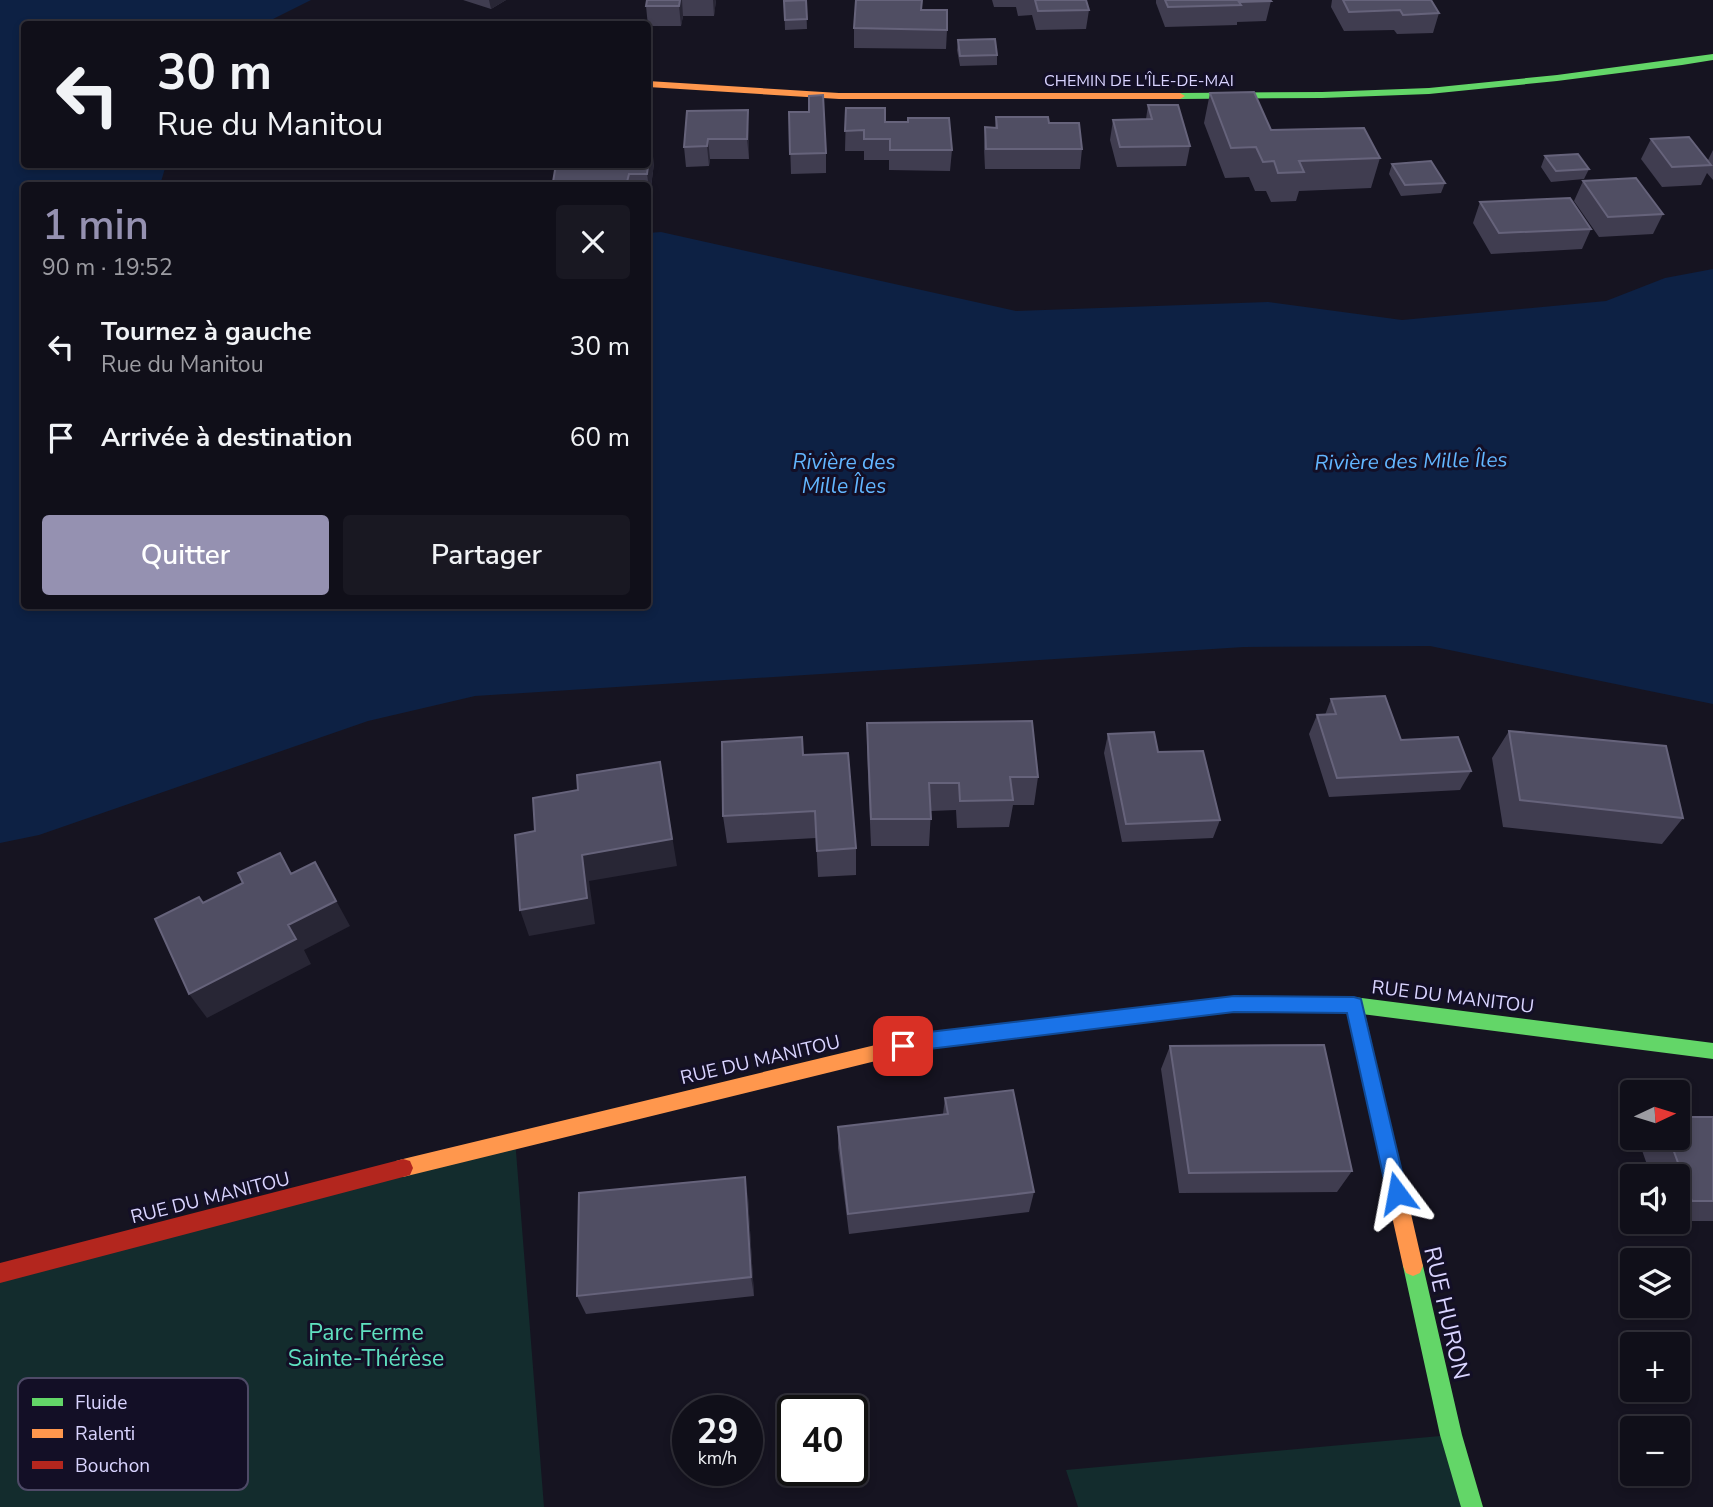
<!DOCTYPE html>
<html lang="fr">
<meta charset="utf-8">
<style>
:root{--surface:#100f19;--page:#191822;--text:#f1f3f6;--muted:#9c9ca2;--line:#302f38;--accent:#9591b1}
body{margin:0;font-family:"Nunito Sans",sans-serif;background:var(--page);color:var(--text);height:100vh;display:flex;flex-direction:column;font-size:26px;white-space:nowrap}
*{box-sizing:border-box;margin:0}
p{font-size:23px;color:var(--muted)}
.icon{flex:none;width:38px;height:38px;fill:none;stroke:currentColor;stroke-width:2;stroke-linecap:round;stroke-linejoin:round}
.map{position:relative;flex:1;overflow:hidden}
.sheet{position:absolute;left:21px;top:182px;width:630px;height:427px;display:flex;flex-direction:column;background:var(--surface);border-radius:7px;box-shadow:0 4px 10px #0003,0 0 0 2px var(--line)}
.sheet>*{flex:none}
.banner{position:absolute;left:21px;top:21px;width:630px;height:147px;border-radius:7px;box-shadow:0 4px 10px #0003,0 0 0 2px var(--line);background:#100f19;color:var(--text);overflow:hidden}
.needle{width:46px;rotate:86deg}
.controls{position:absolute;left:1620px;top:1080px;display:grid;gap:14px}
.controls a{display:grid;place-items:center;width:70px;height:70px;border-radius:7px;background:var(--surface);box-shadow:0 4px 10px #0003,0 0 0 2px var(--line);font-size:35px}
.speed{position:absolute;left:672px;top:1395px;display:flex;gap:14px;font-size:35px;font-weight:700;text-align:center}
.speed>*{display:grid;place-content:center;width:91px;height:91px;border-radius:50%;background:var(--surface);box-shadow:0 4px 10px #0003,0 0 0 2px var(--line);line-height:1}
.speed small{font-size:18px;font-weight:400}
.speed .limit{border:4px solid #111;border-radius:10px;background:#fff;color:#111}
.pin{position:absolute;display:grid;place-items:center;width:60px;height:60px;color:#fff;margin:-30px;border-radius:14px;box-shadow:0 4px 10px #0006}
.me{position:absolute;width:77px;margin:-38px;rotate:347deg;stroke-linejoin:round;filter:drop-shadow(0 0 5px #0008)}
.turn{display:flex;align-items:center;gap:24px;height:147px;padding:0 21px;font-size:32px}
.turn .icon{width:91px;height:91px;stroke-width:2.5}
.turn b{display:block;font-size:49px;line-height:60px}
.round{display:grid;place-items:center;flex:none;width:74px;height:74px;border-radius:7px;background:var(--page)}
.head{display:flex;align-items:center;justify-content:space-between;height:119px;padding:0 21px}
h1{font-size:42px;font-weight:600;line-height:52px;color:var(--accent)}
.cta{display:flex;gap:14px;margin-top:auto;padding:14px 21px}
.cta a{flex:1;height:80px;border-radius:7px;background:var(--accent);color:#fff;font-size:28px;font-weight:600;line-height:80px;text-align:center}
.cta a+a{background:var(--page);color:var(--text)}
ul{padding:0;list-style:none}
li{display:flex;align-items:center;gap:21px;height:91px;padding:0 21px}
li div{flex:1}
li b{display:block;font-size:26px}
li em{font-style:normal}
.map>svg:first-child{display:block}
</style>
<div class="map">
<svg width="1713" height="1507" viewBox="0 0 1713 1507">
<rect width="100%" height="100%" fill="#161421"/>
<path fill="#132c2d" d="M515 1139 544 1507H0V1273Z
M1451 1435 1472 1507H1078L1066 1470Z"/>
<path fill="#0d2144" d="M0 0H311L263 24H24V164L166 165 160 185 24 186V606H648V233L661 232 1016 311 1268 302 1402 320 1606 301 1665 278 1713 269V704L1430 646 1244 647 475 696 368 721 39 835 0 843Z"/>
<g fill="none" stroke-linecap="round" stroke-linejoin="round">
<path fill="#63d668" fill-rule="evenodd" d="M1713 54V60L1682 65 1557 81 1429 94 1322 98 1180 99 1175 96 1180 93 1322 92 1429 88 1557 75Z
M1310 997H1354L1713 1043V1059L1354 1013H1310L1304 1011 1301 1005 1304 999Z
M1413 1256 1420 1259 1423 1266 1462 1435 1483 1507H1461L1440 1435 1403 1266 1406 1259Z"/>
<path fill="#ff974d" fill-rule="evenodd" d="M648 81 839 93H1180L1185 96 1180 99H839L648 87Z
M1354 997 1360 999 1363 1005 1423 1266 1420 1273 1413 1276 1406 1273 1403 1266 1345 1005 1348 999Z
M892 1041 898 1043 901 1049 898 1055 892 1057 403 1177 396 1175 393 1168 396 1161 403 1159Z"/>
<path fill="#b3261e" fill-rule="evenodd" d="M1234 996 1310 997 1316 999 1319 1005 1316 1011 1310 1013 1234 1012 929 1048 892 1057 886 1055 883 1049 886 1043 929 1032Z
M403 1159 410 1161 413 1168 410 1175 403 1177 0 1283V1263Z"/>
</g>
<path fill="#403d50" d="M463 0H506L491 9Z
M647 0H716L714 16H683L681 26H648L646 6Z
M806 0 807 29 785 30 784 1Z
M992 0H1086L1089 10 1086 29 1036 30 1032 15 1018 16 1016 7H994Z
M1156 0H1270L1271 1 1266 21 1237 22V25L1165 27 1156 3Z
M1332 0H1431L1439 13 1433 33 1397 34 1394 30 1344 31 1331 7Z
M921 10 947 30 946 49 854 48V28Z
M958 40 997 55V65L960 66 957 50Z
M1210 93 1271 130 1380 158 1371 188 1299 191 1296 201 1271 202 1266 191H1255L1249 177 1225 178 1204 123Z
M1148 105 1190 146 1186 166 1117 167 1110 140 1113 120 1146 119Z
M846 108 952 150 950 171 889 170V160H864V151H845Z
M687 111 749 130V159H710L709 166 686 167 684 147Z
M789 112H809L826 153V173L791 174Z
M996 117 1049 123 1082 149 1080 169H985L984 148 985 127 995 128Z
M1651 139 1708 160 1713 150V180L1707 173 1701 185 1662 187 1641 159Z
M1545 156 1589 169 1584 179 1551 182 1541 167Z
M654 163 650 195H648V186H553V182Z
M1392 164 1445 183 1441 193 1401 196 1389 174Z
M1583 181 1663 214 1653 234 1599 237 1574 201Z
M1480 202 1591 229 1582 249 1491 254 1473 223Z
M1331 699 1401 740 1471 771 1460 790 1329 797 1309 734 1317 715H1325Z
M867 723 1038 777 1034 805H1013L1009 827 957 828 956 810 931 811 929 846H871L867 751Z
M1509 731 1683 818 1662 844 1503 827 1492 758Z
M1108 734 1158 752 1220 820 1213 838 1122 842 1104 753Z
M803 755 856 848V875L818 877 816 838 727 843 723 816Z
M1170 1046 1352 1171 1337 1192 1179 1193 1161 1069Z
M945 1098 1034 1192 1029 1212 849 1234 838 1148V1127L943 1114Z
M1713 1117V1221H1678V1176H1651L1638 1139 1640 1138H1678Z
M748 1197 754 1296 586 1314 577 1296Z"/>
<path fill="#282635" d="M489 0H506L491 9Z
M680 0H682L683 16 681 26 679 6Z
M713 0H716L714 16Z
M748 110 749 130V159L747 139Z
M708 139 710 159 709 166 707 146Z
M651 143 654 163 650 195 647 174Z
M660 762 677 866 589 881 595 924 529 936 520 910 582 855Z
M315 862 350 926 304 950 311 964 207 1018 189 994 288 925Z
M745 1177 748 1197 754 1296 751 1277Z"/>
<path fill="#504e63" stroke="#66637b" stroke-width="2" d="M647 0H680L679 6H646Z
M806 0 807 19 785 20 784 1Z
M856 0H922L921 10H947V30L854 28Z
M1035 0H1086L1089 10 1038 11Z
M1165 0H1270L1271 1 1239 2 1241 5 1168 7Z
M1343 0H1431L1439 13 1403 15 1400 10 1349 12Z
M995 39 997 55 960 56 958 40Z
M1254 92 1271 130 1364 128 1380 158 1299 161 1304 172 1278 173 1274 161 1263 162 1256 147 1231 148 1210 93Z
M823 95 826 153 790 154 789 112H809V96Z
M1148 105H1178L1190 146 1120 147 1113 120 1152 119Z
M846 108H885V122H908V118H949L952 150H890V139H864V130L845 131Z
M748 110 747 139H708L707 146 684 147 687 111Z
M996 117H1048L1049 123H1079L1082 149H986L985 127 997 128Z
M1689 137 1711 165 1672 167 1651 139Z
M648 143H651L647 174H629L627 182H553L556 164H648Z
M1578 154 1589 169 1556 171 1545 156Z
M1431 161 1445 183 1405 185 1392 164Z
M1636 178 1663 214 1608 217 1583 181Z
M1570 198 1591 229 1499 233 1480 202Z
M1385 696 1401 740 1458 737 1471 771 1337 778 1317 715 1336 714 1331 699Z
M1032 721 1038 777H1010L1013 800 960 801 959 783H929L931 819H871L867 723Z
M1509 731 1666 746 1683 818 1520 800Z
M1154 732 1158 752 1203 751 1220 820 1126 824 1108 734Z
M802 737 803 755 848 753 856 848 817 851 815 811 723 816 722 742Z
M660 762 672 839 582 855 587 898 520 910 515 835 535 831 533 798 578 790 577 775Z
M280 853 291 874 315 862 336 901 288 925 296 939 189 994 155 919 199 897 203 903 243 883 238 873Z
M1324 1045 1352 1171 1189 1173 1170 1046Z
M1013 1090 1034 1192 848 1214 838 1127 948 1114 945 1098Z
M1678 1117H1713V1201H1692L1669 1138H1678Z
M745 1177 751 1277 577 1296 579 1193Z"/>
<path fill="#1a73e8" stroke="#114b97" stroke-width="2" d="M1234 996 1354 997 1361 999 1407 1193 1404 1200 1397 1202 1390 1200 1387 1193 1347 1013 1234 1012 929 1049 903 1055 897 1052 894 1046 897 1041 929 1032Z"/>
<g text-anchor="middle" stroke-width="6" stroke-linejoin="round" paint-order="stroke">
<g font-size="16" fill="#d9d4ff" stroke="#130f26">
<text x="1139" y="86">CHEMIN DE L'ÎLE-DE-MAI</text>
</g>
<g font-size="19" fill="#d9d4ff" stroke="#130f26">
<text transform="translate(1453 996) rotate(7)" y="7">RUE DU MANITOU</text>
<text transform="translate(760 1059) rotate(-13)" y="7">RUE DU MANITOU</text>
<text transform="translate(210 1197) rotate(-14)" y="7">RUE DU MANITOU</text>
</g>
<g font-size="21" font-style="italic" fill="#62b6ff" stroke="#130f26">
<text transform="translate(1411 461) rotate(-1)" y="7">Rivière des Mille Îles</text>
<text x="844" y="469">Rivière des<tspan x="844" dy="24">Mille Îles</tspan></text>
</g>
<g font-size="23" fill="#d9d4ff" stroke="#130f26">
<text transform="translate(1447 1313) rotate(77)" y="8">RUE HURON</text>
</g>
<g font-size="23" fill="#5fe0c0" stroke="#130f26">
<text x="366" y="1340">Parc Ferme<tspan x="366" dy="26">Sainte-Thérèse</tspan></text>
</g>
</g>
<rect x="18" y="1378" width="230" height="112" rx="10" fill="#130f26" stroke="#4e4a67" stroke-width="2"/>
<rect x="32" y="1398" width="31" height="8" fill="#63d668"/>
<rect x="32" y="1429" width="31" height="9" fill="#ff974d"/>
<rect x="32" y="1461" width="31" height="8" fill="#b3261e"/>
<g font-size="19" fill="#d9d4ff">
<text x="75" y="1409">Fluide</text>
<text x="75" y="1440">Ralenti</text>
<text x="75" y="1472">Bouchon</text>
</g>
</svg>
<div class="controls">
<a><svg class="needle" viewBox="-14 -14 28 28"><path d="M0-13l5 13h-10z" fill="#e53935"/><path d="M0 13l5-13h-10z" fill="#9c9ca2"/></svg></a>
<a><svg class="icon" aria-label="sound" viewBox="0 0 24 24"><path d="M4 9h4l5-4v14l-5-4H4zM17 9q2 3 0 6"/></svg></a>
<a><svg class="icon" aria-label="layers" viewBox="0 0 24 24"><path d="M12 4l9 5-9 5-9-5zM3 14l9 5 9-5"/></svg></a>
<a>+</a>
<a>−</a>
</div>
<div class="speed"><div>29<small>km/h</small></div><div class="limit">40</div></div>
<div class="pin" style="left:903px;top:1046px;background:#d93025"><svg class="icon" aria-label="arrive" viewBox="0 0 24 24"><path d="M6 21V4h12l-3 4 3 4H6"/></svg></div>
<svg class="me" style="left:1397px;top:1193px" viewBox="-20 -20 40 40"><path d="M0-17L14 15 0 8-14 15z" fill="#1a73e8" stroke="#fff" stroke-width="4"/></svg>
<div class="banner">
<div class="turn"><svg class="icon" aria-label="left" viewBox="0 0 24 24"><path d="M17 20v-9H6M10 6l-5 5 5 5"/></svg><div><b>30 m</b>Rue du Manitou</div></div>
</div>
<section class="sheet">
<div class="head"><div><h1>1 min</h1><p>90 m · 19:52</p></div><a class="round"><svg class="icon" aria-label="close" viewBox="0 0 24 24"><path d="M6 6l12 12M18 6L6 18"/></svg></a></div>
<ul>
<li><svg class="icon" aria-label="left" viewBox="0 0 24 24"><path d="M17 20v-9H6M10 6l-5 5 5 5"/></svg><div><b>Tournez à gauche</b><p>Rue du Manitou</p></div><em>30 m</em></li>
<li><svg class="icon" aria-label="arrive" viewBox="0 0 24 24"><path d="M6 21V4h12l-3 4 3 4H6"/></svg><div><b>Arrivée à destination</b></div><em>60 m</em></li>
</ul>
<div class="cta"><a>Quitter</a><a>Partager</a></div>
</section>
</div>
